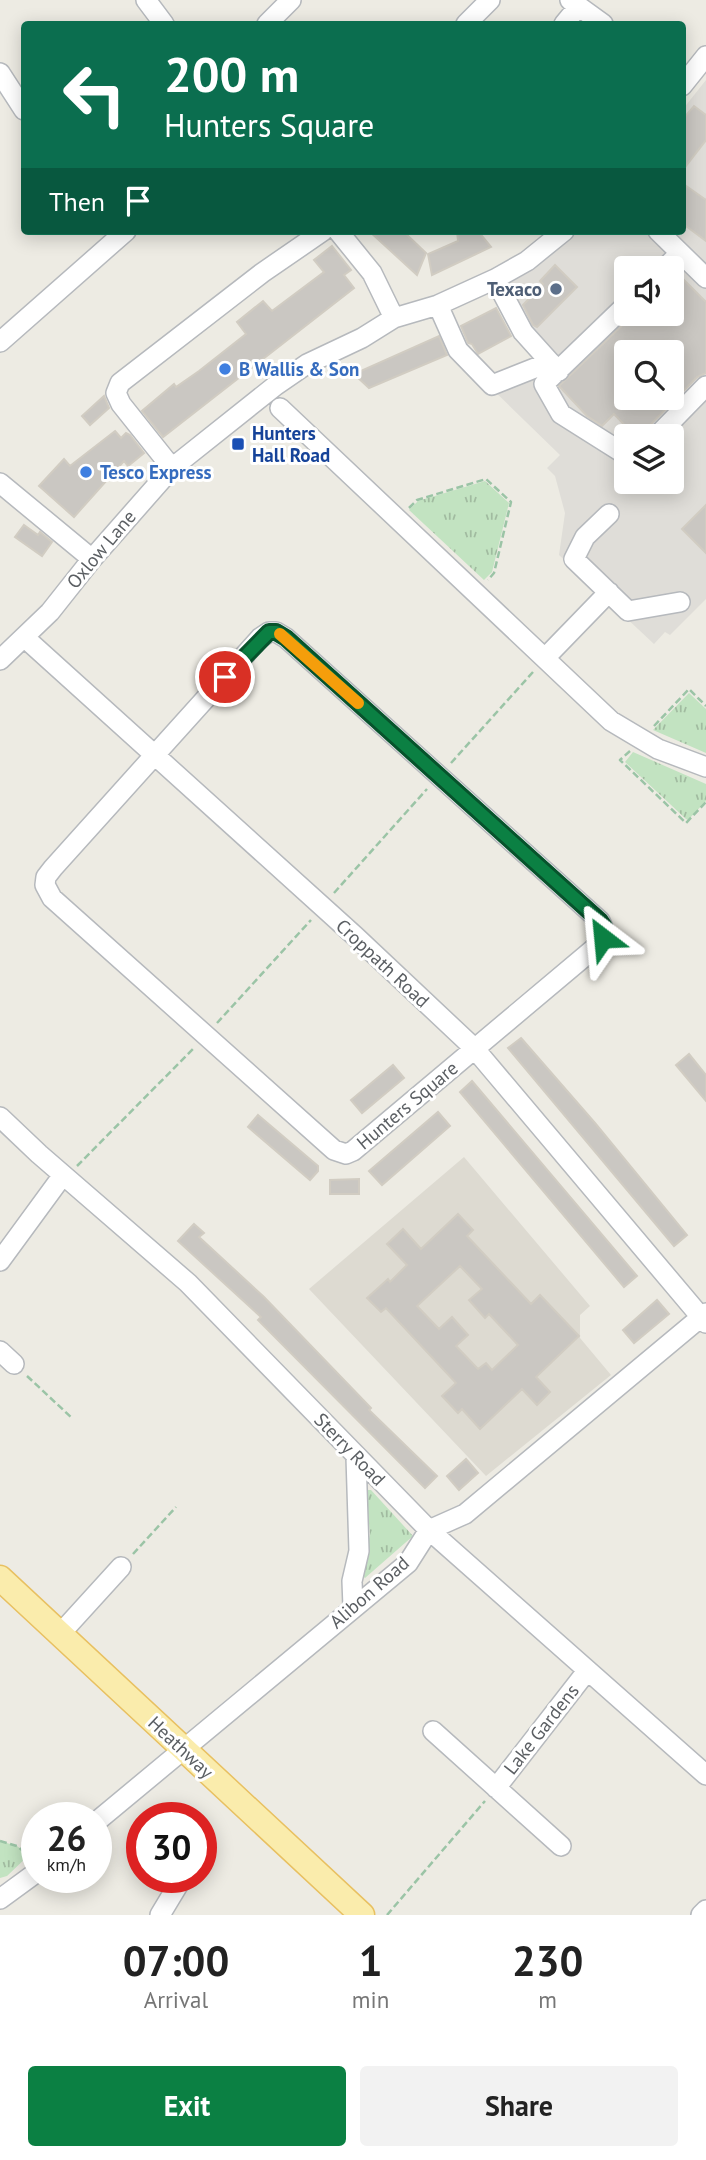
<!DOCTYPE html>
<style>
:root{--surface:#fff;--page:#f2f2f2;--text:#222;--muted:#767676;--accent:#0b8043}
body{margin:0;font-family:"PT Sans",sans-serif;background:var(--page);color:var(--text);height:100vh;display:flex;flex-direction:column;font-size:26px;white-space:nowrap}
*{box-sizing:border-box;margin:0}
p{font-size:23px;color:var(--muted)}
.icon{flex:none;width:38px;height:38px;fill:none;stroke:currentColor;stroke-width:2;stroke-linecap:round;stroke-linejoin:round}
.map{position:relative;height:1915px;overflow:hidden}
.panel{display:flex;flex-direction:column;background:var(--surface);flex:1}
.panel>*{flex:none}
.banner{position:absolute;left:21px;top:21px;width:665px;height:214px;border-radius:7px;box-shadow:0 4px 18px #0003;background:#0b6e4f;color:#fff;overflow:hidden}
.buttons{position:absolute;left:614px;top:256px;display:grid;gap:14px}
.buttons a{display:grid;place-items:center;width:70px;height:70px;border-radius:7px;background:var(--surface);box-shadow:0 4px 18px #0003;font-size:35px}
.speed{position:absolute;left:21px;top:1802px;display:flex;gap:14px;font-size:35px;font-weight:700;text-align:center}
.speed>*{display:grid;place-content:center;width:91px;height:91px;border-radius:50%;background:var(--surface);box-shadow:0 4px 18px #0003;line-height:1}
.speed small{font-size:18px;font-weight:400}
.speed .limit{border:10px solid #d22;background:#fff;color:#111}
.pin{position:absolute;display:grid;place-items:center;width:60px;height:60px;color:#fff;margin:-30px;border:4px solid #fff;border-radius:50%;box-shadow:0 2px 7px #0007}
.me{position:absolute;width:77px;margin:-38px;rotate:331deg;stroke-linejoin:round;filter:drop-shadow(0 0 5px #0008)}
.turn{display:flex;align-items:center;gap:24px;height:147px;padding:0 28px;font-size:32px}
.turn .icon{width:91px;height:91px;stroke-width:2.5}
.turn b{display:block;font-size:49px;line-height:60px}
.then{display:flex;align-items:center;height:66px;padding:0 28px;background:#0003;gap:14px;font-size:26px}
.eta{display:flex;justify-content:space-evenly;align-items:center;height:119px;text-align:center}
.eta b{font-size:42px;font-weight:600;line-height:49px}
.button{display:flex;gap:14px;margin-top:auto;padding:14px 28px}
.button a{flex:1;height:80px;border-radius:7px;background:var(--accent);color:#fff;font-size:28px;font-weight:600;line-height:80px;text-align:center}
.button a+a{background:var(--page);color:var(--text)}
.map>svg:first-child{display:block}
</style>
<div class="map">
<svg width="706" height="1915" viewBox="0 0 706 1915">
<defs>
<pattern id="grass-tufts" width="24" height="20" patternUnits="userSpaceOnUse" patternTransform="scale(1.75)"><rect width="24" height="20" fill="#c2e3c1"/><path d="M3 7l-1-3M5 7V3M7 7l1-3M15 17l-1-3M17 17v-4M19 17l1-3" fill="none" stroke="#a1bba0"/></pattern>
</defs>
<rect width="100%" height="100%" fill="#edebe3"/>
<path fill="#dfddd8" fill-rule="evenodd" d="M706 80V599L670 635 665 632 654 644 559 555 565 513 555 476 547 468 560 455 487 384 552 356 520 321 500 283 565 231H682L683 109ZM626 268H672V313H626ZM626 352H672V397H626ZM626 436H672V481H626Z"/>
<path fill="#dddad1" d="M464 1157 590 1306 580 1315V1338L611 1375 486 1476 309 1289Z"/>
<path fill="url(#grass-tufts)" d="M485 481 509 503 492 572 484 580 409 510 418 501Z
M689 693 706 709V753L653 730Z
M633 752 706 784V801L688 820 686 819 625 762Z
M368 1490H371L413 1536 365 1578 362 1575 370 1534 366 1492Z
M0 1841 17 1846 29 1855 7 1876 0 1878Z"/>
<path fill="#cac7c2" stroke="#d1ccc2" stroke-width="2" fill-rule="evenodd" d="M694 106 706 115V140L682 171V120Z
M682 183 706 200V241L682 223Z
M369 231H403L426 253 417 275Z
M457 231H478L491 247 432 275 428 254 458 241Z
M332 246 351 270 344 275 354 288 163 437 142 411 174 384 176 387 199 371 246 334 237 322 263 301 272 311 324 272 314 260Z
M555 265 577 287 537 327 533 325 523 305 543 284 540 281Z
M677 273 706 302V373L697 377 648 427 644 436H635L614 414 602 426 587 416 559 386 635 313H672V278ZM626 352H672V397H626Z
M496 308 511 336 478 354 472 344 468 343 461 326Z
M439 336 447 355 369 388 354 374Z
M104 396 109 408 90 425 82 416Z
M115 431 121 438 126 433 130 435 144 453 128 466 124 461 74 517 39 486 64 459 70 466Z
M706 505V553L682 529Z
M24 525 38 535 40 532 52 542 42 556 15 537Z
M521 1038 595 1123 687 1235 674 1246 508 1048Z
M689 1054 706 1075V1101L676 1065Z
M393 1065 404 1078 362 1113 351 1100Z
M472 1081 637 1276 624 1287 460 1092Z
M438 1112 450 1126 382 1185 369 1171Z
M258 1115 318 1166V1171L310 1180 248 1127Z
M359 1179V1194H330V1180Z
M458 1214 473 1230 467 1236 531 1304 540 1295 579 1336 536 1377 550 1392 537 1405 522 1389 480 1429 462 1409 458 1413 442 1396 456 1383 386 1308 381 1312 367 1298 388 1279 390 1282 407 1265 387 1244 403 1229 421 1249ZM460 1266 482 1289 469 1300 485 1318 489 1314 518 1345 492 1370 486 1363 478 1369 456 1346 468 1335 452 1317 439 1329 417 1306Z
M194 1224 204 1233 199 1237 264 1297 371 1408 369 1410 437 1476 425 1488 258 1320 261 1317 178 1241Z
M657 1300 669 1314 634 1343 623 1330Z
M466 1459 478 1473 459 1490 447 1476Z"/>
<g fill="none" stroke-linecap="round" stroke-linejoin="round">
<defs>
<path id="minor" d="M146 0 164 24
M570 0 603 24
M267 24 291 0
M466 24 490 0
M564 24 578 7
M0 73 24 110
M682 86 706 56
M338 231 372 273 394 318
M658 231 706 278
M665 268 680 253
M495 279 523 332 550 362
M438 305 458 350 492 385 550 362 559 371
M626 305 544 384 561 414 626 455
M0 342 126 231
M280 408 611 721 658 749 706 767
M657 436 706 386
M172 468 121 404 116 393 120 383 262 273 323 231
M0 483 92 559
M609 514 585 537 574 559 628 611 680 602
M269 632H276L286 638 600 921 605 932 597 946 353 1151 346 1154 334 1150 52 898 45 885 46 877 53 868 260 638Z
M24 637 355 936 474 1048 706 1323
M545 658 609 592
M0 660 50 612 92 559 172 468 275 386 307 364 362 338 394 318 438 305 495 279 527 261 564 231
M0 1117 39 1154 188 1283 429 1530 706 1775
M0 1261 63 1175
M0 1351 14 1364
M353 1607 352 1581 359 1551 356 1457
M60 1634 121 1567
M433 1731 561 1846
M496 1788 587 1671
M96 1822 408 1563 429 1530 465 1514 706 1313
M0 1899 37 1872
M160 1915 178 1885
M701 1915 706 1910"/>
<path id="major" d="M0 1578 362 1915"/>
</defs>
<use href="#minor" stroke="#b6b9bd" stroke-width="22"/>
<use href="#major" stroke="#e8c061" stroke-width="27"/>
<path stroke="#9bc4a6" stroke-width="2.5" stroke-dasharray="7 3.5" stroke-linecap="butt" d="M409 508 417 500 486 479 511 502 494 573 488 580
M654 726 689 689 706 706
M630 751 620 760 686 823 706 802
M451 763 533 672
M334 893 427 789
M217 1023 311 920
M77 1166 193 1049
M27 1376 73 1419
M133 1554 176 1507
M0 1841 17 1846 30 1857
M387 1915 485 1801"/>
<use href="#minor" stroke="#fff" stroke-width="19"/>
<use href="#major" stroke="#faecac" stroke-width="24"/>
</g>
<g fill="none" stroke-linecap="round" stroke-linejoin="round">
<defs>
<path id="route" d="M225 677 269 632H276L286 638 600 921 604 927 603 938"/>
</defs>
<use href="#route" stroke="#07532c" stroke-width="18"/>
<use href="#route" stroke="#0b8043" stroke-width="12"/>
<path stroke="#f59e0b" stroke-width="12" d="M280 634 358 703"/>
</g>
<circle fill="#5c6f8a" stroke="#fff" stroke-width="2.5" cx="556" cy="289" r="7"/>
<g fill="#3f7fe0" stroke="#fff" stroke-width="2.5">
<circle cx="225" cy="369" r="7"/>
<circle cx="86" cy="472" r="7"/>
</g>
<rect fill="#1a4fb4" stroke="#fff" stroke-width="2.5" x="231" y="437" width="14" height="14" rx="3.5"/>
<g text-anchor="middle" stroke-width="6" stroke-linejoin="round" paint-order="stroke">
<g font-size="19" font-weight="bold" fill="#4e5e75" stroke="#fff" text-anchor="end">
<text x="542" y="296">Texaco</text>
</g>
<g font-size="19" font-weight="bold" fill="#366cbe" stroke="#fff" text-anchor="start">
<text x="239" y="376">B Wallis &amp; Son</text>
<text x="100" y="479">Tesco Express</text>
</g>
<g font-size="19" font-weight="bold" fill="#164399" stroke="#fff" text-anchor="start">
<text x="252" y="440">Hunters<tspan x="252" dy="22">Hall Road</tspan></text>
</g>
<g font-size="19" fill="#5b5f63" stroke="#fff">
<text transform="translate(101 549) rotate(-50)" y="7">Oxlow Lane</text>
<text transform="translate(383 963) rotate(43)" y="7">Croppath Road</text>
<text transform="translate(407 1105) rotate(-40)" y="7">Hunters Square</text>
<text transform="translate(350 1449) rotate(46)" y="7">Sterry Road</text>
<text transform="translate(369 1592) rotate(-41)" y="7">Alibon Road</text>
<text transform="translate(541 1729) rotate(-52)" y="7">Lake Gardens</text>
<text transform="translate(181 1747) rotate(43)" y="7">Heathway</text>
</g>
</g>
</svg>
<div class="buttons">
<a><svg class="icon" aria-label="sound" viewBox="0 0 24 24"><path d="M4 9h4l5-4v14l-5-4H4zM17 9q2 3 0 6"/></svg></a>
<a><svg class="icon" aria-label="search" viewBox="0 0 24 24"><circle cx="10" cy="10" r="6"/><path d="M15 15l6 6"/></svg></a>
<a><svg class="icon" aria-label="layers" viewBox="0 0 24 24"><path d="M12 4l9 5-9 5-9-5zM3 14l9 5 9-5"/></svg></a>
</div>
<div class="speed"><div>26<small>km/h</small></div><div class="limit">30</div></div>
<div class="pin" style="left:225px;top:677px;background:#d93025"><svg class="icon" aria-label="arrive" viewBox="0 0 24 24"><path d="M6 21V4h12l-3 4 3 4H6"/></svg></div>
<svg class="me" style="left:603px;top:938px" viewBox="-20 -20 40 40"><path d="M0-17L14 15 0 8-14 15z" fill="#0b8043" stroke="#fff" stroke-width="4"/></svg>
<div class="banner">
<div class="turn"><svg class="icon" aria-label="left" viewBox="0 0 24 24"><path d="M17 20v-9H6M10 6l-5 5 5 5"/></svg><div><b>200 m</b>Hunters Square</div></div>
<div class="then">Then<svg class="icon" aria-label="arrive" viewBox="0 0 24 24"><path d="M6 21V4h12l-3 4 3 4H6"/></svg></div>
</div>
</div>
<section class="panel">
<div class="eta">
<div><b>07:00</b><p>Arrival</p></div>
<div><b>1</b><p>min</p></div>
<div><b>230</b><p>m</p></div>
</div>
<div class="button"><a>Exit</a><a>Share</a></div>
</section>
